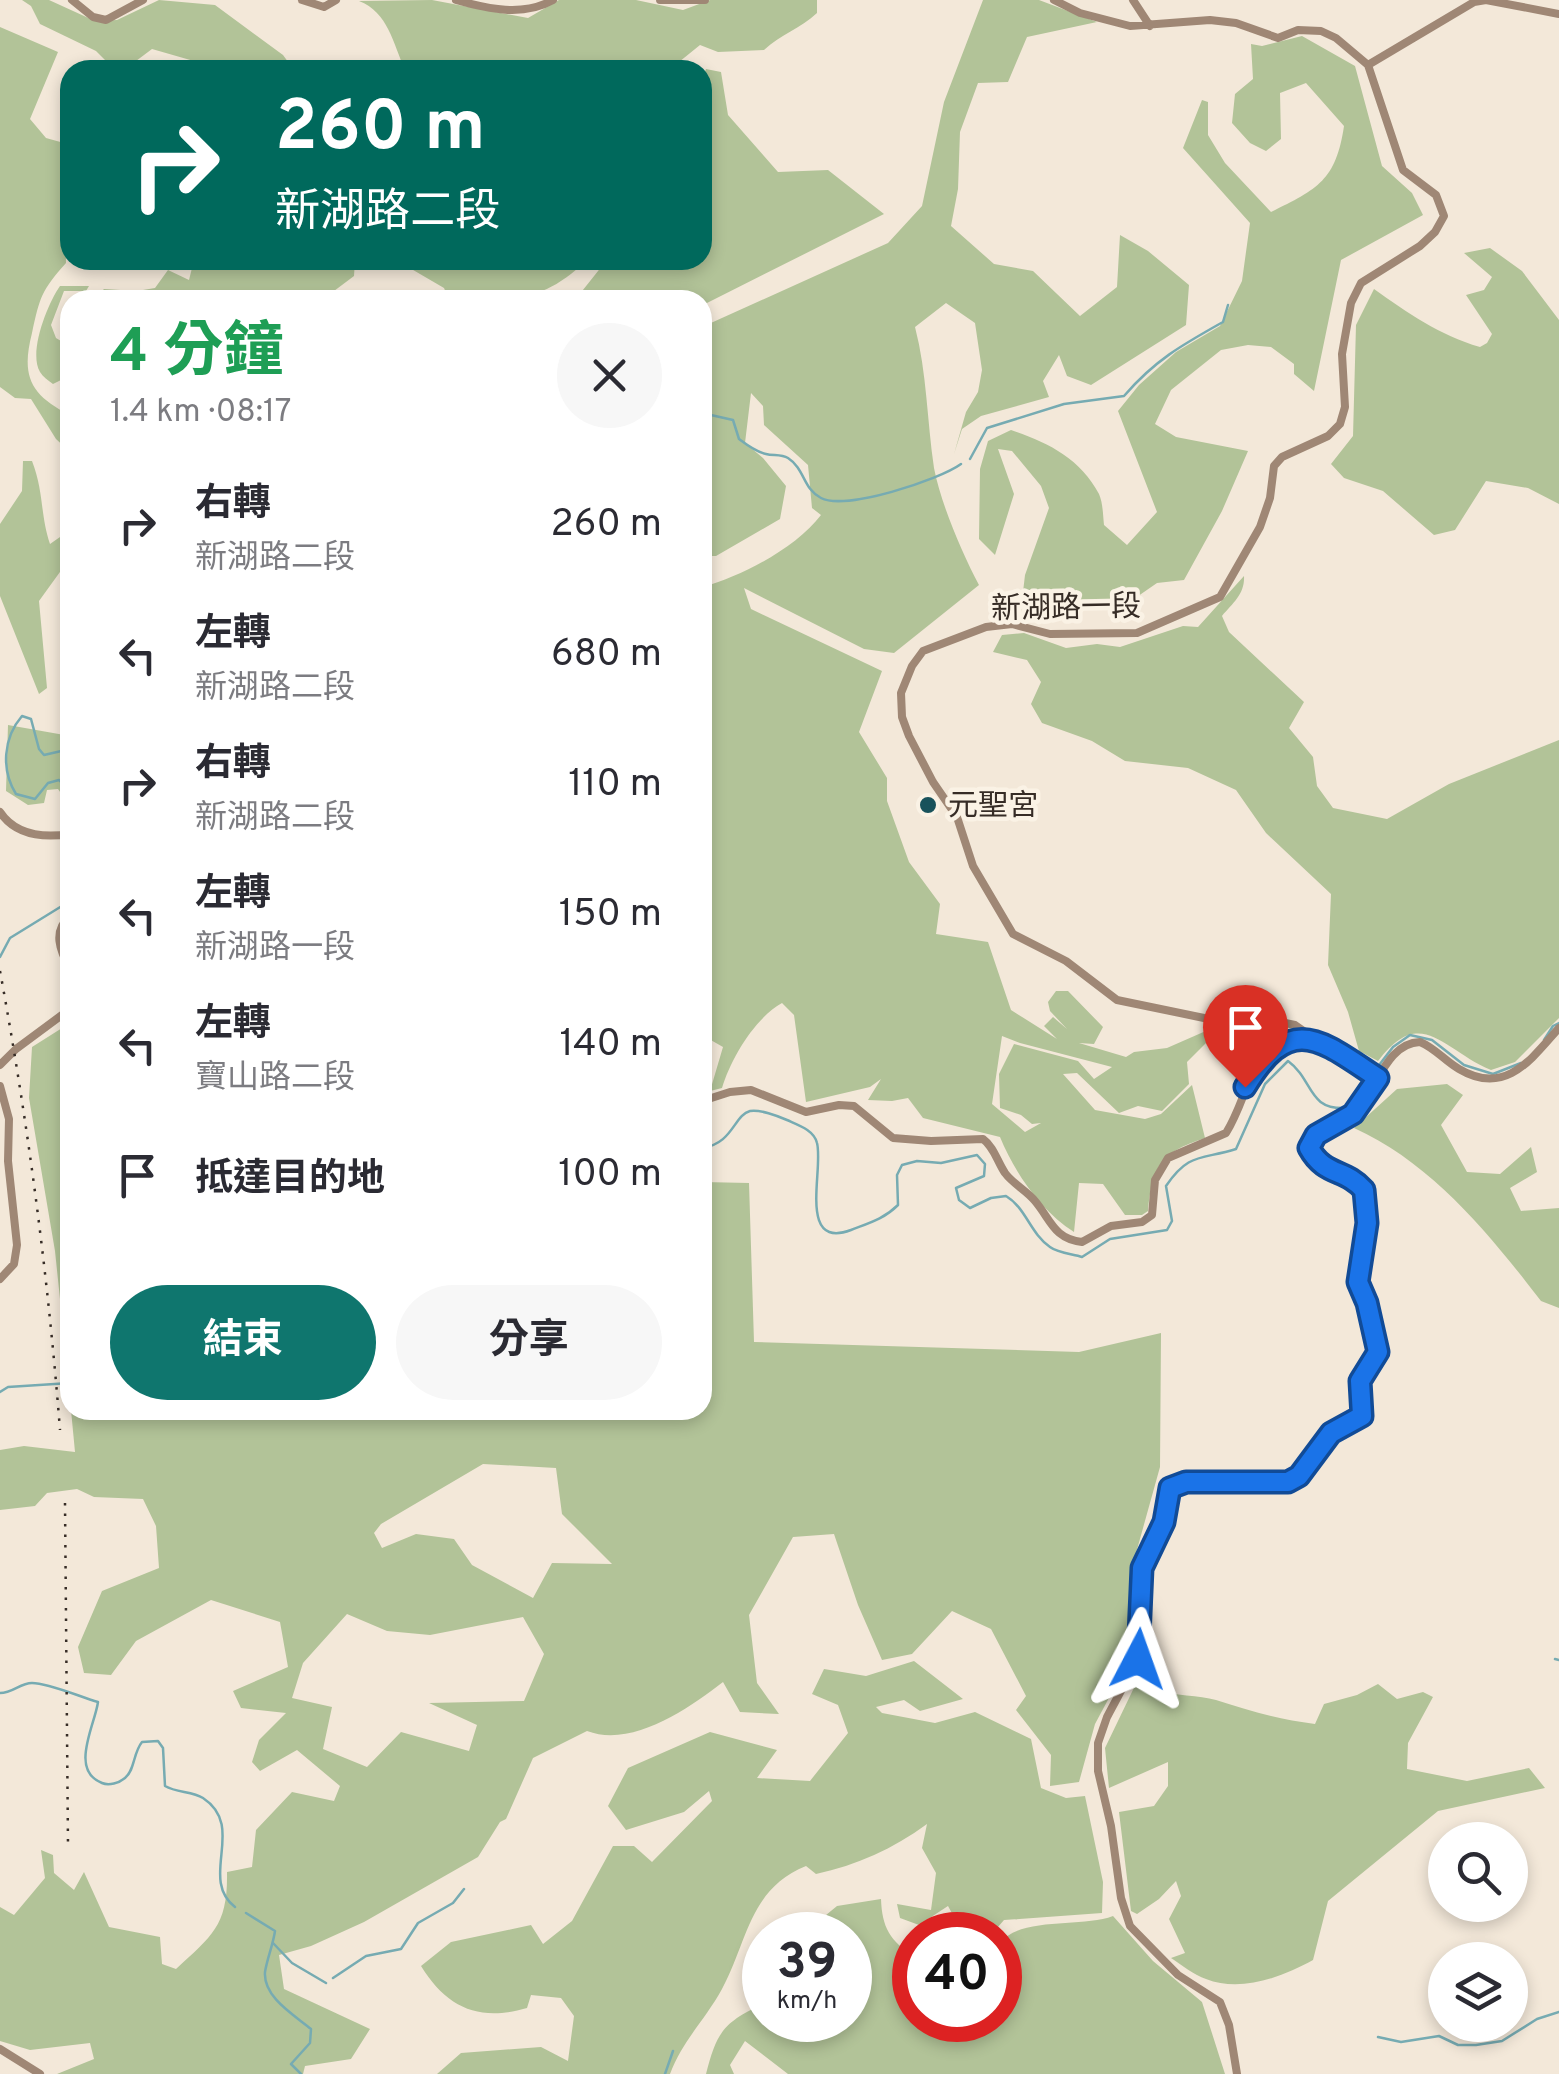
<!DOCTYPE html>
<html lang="zh-TW">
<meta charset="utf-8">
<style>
:root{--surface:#fff;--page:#f7f7f7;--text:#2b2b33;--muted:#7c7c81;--accent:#0f766e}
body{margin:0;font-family:Overpass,"Noto Sans TC",sans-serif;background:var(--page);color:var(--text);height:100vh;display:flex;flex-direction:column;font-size:38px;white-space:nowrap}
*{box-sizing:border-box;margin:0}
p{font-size:32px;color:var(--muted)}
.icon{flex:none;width:55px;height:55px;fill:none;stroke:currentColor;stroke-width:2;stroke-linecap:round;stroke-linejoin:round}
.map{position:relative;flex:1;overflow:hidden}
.details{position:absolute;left:60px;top:290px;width:652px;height:1130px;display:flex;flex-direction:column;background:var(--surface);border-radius:30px;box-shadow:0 5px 15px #0003}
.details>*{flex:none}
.banner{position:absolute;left:60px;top:60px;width:652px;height:210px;border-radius:30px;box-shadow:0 5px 15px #0003;background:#00695c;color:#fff;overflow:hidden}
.tools{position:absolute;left:1428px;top:1822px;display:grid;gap:20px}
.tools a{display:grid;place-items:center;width:100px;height:100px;border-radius:50%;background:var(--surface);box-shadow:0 5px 15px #0003;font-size:50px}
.speed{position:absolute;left:742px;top:1912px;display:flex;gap:20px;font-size:50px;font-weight:700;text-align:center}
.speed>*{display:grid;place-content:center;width:130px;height:130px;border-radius:50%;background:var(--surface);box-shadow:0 5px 15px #0003;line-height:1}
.speed small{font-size:25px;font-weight:400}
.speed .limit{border:15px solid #d22;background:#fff;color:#111}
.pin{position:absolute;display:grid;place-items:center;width:85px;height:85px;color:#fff;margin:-102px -42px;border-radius:50% 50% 50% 0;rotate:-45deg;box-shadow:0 0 10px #0007}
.pin .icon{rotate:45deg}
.me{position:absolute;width:110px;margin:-55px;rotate:4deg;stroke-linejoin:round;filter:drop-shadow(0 0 8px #0008)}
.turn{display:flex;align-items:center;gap:35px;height:210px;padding:0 50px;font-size:45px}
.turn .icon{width:130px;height:130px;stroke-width:2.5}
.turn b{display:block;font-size:70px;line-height:85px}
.round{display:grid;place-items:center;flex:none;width:105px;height:105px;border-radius:52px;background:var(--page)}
.head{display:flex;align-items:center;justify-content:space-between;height:170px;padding:0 50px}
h1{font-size:60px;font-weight:700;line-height:75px;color:#1e9e55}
.primary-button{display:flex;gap:20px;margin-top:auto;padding:20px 50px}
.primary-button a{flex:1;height:115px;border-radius:60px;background:var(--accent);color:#fff;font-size:40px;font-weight:700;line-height:115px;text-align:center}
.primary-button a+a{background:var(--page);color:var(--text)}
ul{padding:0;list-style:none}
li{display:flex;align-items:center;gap:30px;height:130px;padding:0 50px}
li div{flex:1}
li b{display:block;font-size:38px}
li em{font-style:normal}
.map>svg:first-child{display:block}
</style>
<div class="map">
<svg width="1559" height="2074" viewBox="0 0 1559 2074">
<rect width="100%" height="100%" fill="#f3e8d9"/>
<path fill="#b2c398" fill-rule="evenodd" d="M22 0H49L95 21 117 20 159 0 215 5 283 55 294 70H225L152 49 124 70H115L96 51 40 24 31 6Z
M432 0 528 18 559 0H636L683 10 710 0H817V13C800 29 781 34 764 50L718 52 700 45 679 62 676 70H405C393 43 388 12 359 1Z
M983 0H1039L1097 22 1027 37 1008 82 978 83 960 132 958 189 951 226 994 264 1033 271 1080 316 1117 287 1120 235 1148 251 1189 285 1186 325 1091 385 1067 376 1059 355 1043 381 1049 397 981 416 962 429 954 454 966 412 978 392 982 370 975 323 946 303 915 327C927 373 927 421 934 468 941 504 962 553 979 585L894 653 864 649 744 588 751 609 882 671 859 732 887 778V801L909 862 940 904 936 934 988 942 1011 1010 1057 1039 1044 1026 1053 1017 1067 1029 1050 1011 1048 1002 1056 991H1068L1103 1027 1094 1044 1079 1043 1126 1057 1134 1052 1167 1048 1208 1030 1216 1033 1187 1062 1189 1084 1162 1111 1138 1106 1119 1113 1077 1073 1063 1074 1095 1110 1145 1119 1161 1114 1192 1085 1205 1138C1160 1153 1153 1165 1148 1211L1142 1215H1125L1103 1184 1079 1183 1074 1232C1040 1210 1015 1173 1000 1137L923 1118 908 1098 892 1101 868 1100 881 1079 870 1087 806 1102 794 1015 782 1003C755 1018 731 1058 722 1088L710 1091 723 1047 702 1035 703 587C742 576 796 548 821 515L812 508 808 465 764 425 763 406 751 393 745 443 763 458 786 486 780 519 716 556H703L702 327 888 243 922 206 944 102ZM1002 1036 1020 1043 1112 1067 1094 1079 1078 1061 1014 1044 999 1074 1000 1108 1021 1115 1032 1124 1041 1123 1025 1132 992 1104Z
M0 27 58 52 30 119 46 138 64 143 66 263C41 291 40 297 32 333 21 376 30 395 70 415V452L56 439 31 399 15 398 0 387Z
M1302 36 1355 66 1382 166 1412 193 1423 215 1341 260 1314 391 1294 374V364L1271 347 1248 345 1221 350 1171 390 1155 424 1176 437 1248 451 1222 511 1184 580 1157 583 1131 601 1042 602 1023 592 1025 575 1049 508 1041 486 1012 451 998 449 1014 494 995 555 979 539 980 469 988 441 1011 430C1047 442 1080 458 1099 494 1103 503 1103 516 1104 525L1127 545 1157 512 1118 411 1139 385 1176 352 1220 326 1242 281 1250 223 1183 148 1202 100 1208 102V135L1225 163 1271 212C1318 189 1336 180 1344 126L1306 83 1280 93 1281 139 1266 151 1250 143 1232 123 1235 94 1253 79 1251 44 1262 46Z
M706 69 721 72 728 115 778 172 828 170 884 214 703 305 702 300H575L602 266 594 260H702V79Z
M1490 248 1522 271 1559 320V504L1528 488 1486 481 1455 530 1434 535 1383 491 1344 478 1331 464 1353 436 1356 325 1374 289C1408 313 1439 335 1480 347L1487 343 1492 334 1466 295 1484 290 1492 277 1464 253Z
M194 260H355L354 276 322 300H93L104 289 137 291 155 288 168 270 189 280Z
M396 260H587C540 305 510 300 449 300L444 288Z
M60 286H89L86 291H64L51 325 56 338 61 341 70 333V383L63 379 53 384C48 380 43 377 40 372 28 352 48 303 60 286Z
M23 461H32C44 492 40 514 50 544L70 530V564L65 565 39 601 47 688 39 694 0 596V524L22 491Z
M1244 576C1245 594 1233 603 1222 616L1229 632 1304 702 1289 728 1313 757 1317 786 1333 808 1387 819 1449 784 1559 740V1018L1515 1062 1491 1070C1443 1050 1421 1004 1378 1061L1359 1051 1348 1012 1328 965 1331 894 1266 833 1236 790 1188 768 1125 761 1092 741 1042 723 1031 704 1041 682 1027 660 993 652 1002 635 1024 633 1066 648 1097 644 1120 647 1183 626 1198 627Z
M8 725 70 736V828H66L65 799 58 789 47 790 44 803 28 805 6 791Z
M70 1023V1395L55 1251 29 1098 32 1047Z
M1447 1084 1463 1095 1441 1125 1467 1172 1500 1174 1531 1147 1537 1172 1510 1188 1521 1211 1559 1208V1308L1541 1301C1490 1235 1432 1163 1354 1128L1397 1089Z
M703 1182 749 1183 754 1342 1079 1352 1161 1333 1160 1467 1133 1564 1134 1604 1125 1668 1095 1724 1079 1782 1050 1786 1051 1755 1016 1710 1026 1696 991 1629 952 1611 912 1654 882 1660 858 1605 834 1534 793 1537 749 1615 757 1683 779 1714 740 1712 723 1682C688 1709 632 1748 587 1731L533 1758 506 1819 500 1822 478 1857 364 1922 311 1946 279 1955 284 1989 370 2029 351 2059 305 2066 303 2074H57L94 2059 90 2043 30 2050 0 2041V1907L14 1915 45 1878 41 1850 53 1855 54 1873 74 1890 84 1872 109 1927 160 1937 162 1964 176 1969C213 1935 228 1925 227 1872L252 1867 256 1830 292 1792 334 1801 340 1786 297 1750 260 1771 252 1762 259 1740 286 1713 241 1708 233 1691 288 1667 280 1622 211 1600 136 1641 111 1675 84 1673 78 1647 102 1591 159 1568 156 1526 143 1499 94 1497 77 1489 47 1493 35 1506 0 1510V1450L24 1446 75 1452 71 1410H702ZM483 1464 556 1468 562 1514 612 1564 552 1563 533 1598 472 1565 454 1539 416 1534 382 1548 374 1533 381 1524ZM347 1614 387 1631 430 1635 523 1617 544 1654 524 1701 429 1703 477 1725 469 1751 401 1732 367 1767 323 1749 332 1707 292 1698 303 1663Z
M914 1661 963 1699 920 1711 904 1700 876 1707 882 1713 935 1723 975 1712 1031 1739 1041 1788 1066 1798 1085 1796 1103 1882 1102 1913 1004 1920 991 1935H940L954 1917 948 1906 919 1925 900 1918 897 1904 931 1910 936 1873 922 1848 927 1824C893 1849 857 1865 816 1874L806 1866C749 1889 748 1941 722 1989 705 2020 683 2040 670 2074H437L461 2053 541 2047 568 2061 574 2016 561 1998 531 1995 527 2008C479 2022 447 2008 421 1966L451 1942 531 1925 543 1944 572 1921 613 1846H634L652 1862 712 1801 709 1791 684 1812 626 1830 608 1806 628 1768 710 1732 777 1750 757 1778 810 1781 848 1733 838 1705 812 1694 824 1669 866 1676Z
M1143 1669 1155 1690C1175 1696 1199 1695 1216 1700 1250 1711 1280 1720 1315 1724L1324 1704 1357 1695 1378 1684 1397 1699 1423 1692 1433 1697 1408 1743 1407 1769 1467 1781 1529 1768 1545 1788 1438 1811 1328 1901 1313 1960C1282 1977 1241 1993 1206 1979 1194 1975 1182 1965 1171 1958L1185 1953 1169 1919 1181 1896 1176 1881 1159 1899 1137 1914 1131 1911 1119 1812 1154 1806 1168 1786V1762L1109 1788 1105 1748Z
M881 1899C882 1927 890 1942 915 1956V2020H1000V1943C1021 1916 1082 1928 1113 1916L1153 1961 1202 2002 1225 2074H788L745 2041 730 2065 734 2074H706C717 2031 724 2022 765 2003V2020H850V1935H822L820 1920 837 1906Z"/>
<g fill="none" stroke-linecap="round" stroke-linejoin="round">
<path stroke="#76abb2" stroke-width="2.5" d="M702 413 733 420 739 439C747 445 756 452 766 454 773 456 781 454 788 458 805 469 803 489 821 498 845 511 939 480 961 464
M970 459 987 428 1064 404 1124 396C1155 360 1182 345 1223 322L1228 305
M70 749 44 755 39 749 31 719 22 716C3 738 1 770 16 794L35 799 48 783 59 780 70 790V798
M0 957 10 938 70 901
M1544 1040 1553 1026 1559 1023
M702 1148C733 1144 734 1115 750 1111 759 1109 778 1116 787 1120 798 1125 814 1130 817 1143 824 1169 797 1250 851 1230 869 1223 884 1219 898 1205L897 1175 902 1165 917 1161 941 1163 977 1155 985 1164 984 1176 956 1188 959 1200 970 1208 991 1198 1006 1196C1026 1208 1030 1233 1050 1247 1058 1253 1072 1254 1082 1257L1110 1239 1167 1230 1172 1221 1166 1186C1189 1152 1201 1160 1236 1149L1265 1084 1288 1061C1314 1080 1307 1110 1346 1108L1393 1047 1410 1035 1432 1040 1464 1065 1493 1074 1521 1063
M0 1392 8 1387 70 1383
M1555 1659 1559 1660
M0 1693C13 1693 20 1683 32 1683 49 1683 80 1697 98 1702 95 1725 69 1770 102 1783 109 1786 119 1783 125 1778 135 1770 133 1753 142 1742L158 1741 163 1748 165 1786C177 1793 192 1791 203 1798 247 1827 198 1878 235 1907
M246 1913 275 1931C273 1945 267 1959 265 1972 263 1997 294 2015 311 2029L310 2043 291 2064 301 2074
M273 1943 292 1963 326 1983
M333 1978 366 1956 401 1949 418 1923 453 1903 464 1889
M1378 2037 1401 2042 1439 2036 1458 2045H1476L1502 2041 1537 2019 1559 2012
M665 2074 673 2051"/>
<path stroke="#9f8775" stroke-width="8" d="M72 0 93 17 106 20 143 0
M302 0 324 7 336 0
M456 0C488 9 523 17 553 0
M660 0H705
M1054 0 1080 13 1130 26 1210 20 1236 23 1278 38 1298 30 1321 31 1336 38 1368 65 1403 170 1436 195 1444 216 1435 232 1420 246 1361 283 1351 303 1342 354 1345 407 1340 424 1328 436 1282 457 1274 466 1270 498 1260 527 1220 597 1137 633 1050 634 1012 624 986 627 923 651 912 666 901 693 902 717 909 736 933 782 957 817 973 866 1013 934 1066 961 1117 1000 1204 1018 1266 1019 1295 1025 1318 1041 1343 1052 1379 1079
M1133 0 1150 26
M1368 65 1474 2 1486 0 1559 14
M0 812C16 836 44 838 70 834
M70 916C52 931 60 951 70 969
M0 1065 16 1049 70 1009
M0 1086 9 1119 8 1161 17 1245 14 1264 0 1279
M702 1101 730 1092 751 1090 806 1112 839 1105 854 1106 893 1138 931 1141 983 1139C994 1147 997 1161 1005 1173 1013 1184 1026 1190 1035 1201 1051 1220 1054 1239 1082 1242L1111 1226 1142 1222 1152 1215 1155 1180 1168 1158 1226 1133C1254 1088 1246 1037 1318 1041
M0 2049 40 2074
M1237 2074 1229 2025 1220 2002 1178 1975 1130 1926 1121 1898 1111 1826 1098 1771V1743L1107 1717 1138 1659 1142 1628 1141 1568 1156 1543 1164 1523 1169 1492 1174 1485 1187 1482H1288L1299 1476 1331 1433 1362 1416 1360 1381 1378 1352C1374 1324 1351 1283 1364 1258L1366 1195 1362 1185 1318 1163 1309 1148C1317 1125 1343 1125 1357 1109 1377 1088 1387 1043 1420 1042 1435 1048 1445 1061 1459 1069 1506 1097 1532 1058 1559 1028"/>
<path stroke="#362c26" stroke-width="2.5" stroke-dasharray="2.5 8" stroke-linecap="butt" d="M0 971C28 1123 48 1276 60 1430
M65 1503 68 1845"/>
</g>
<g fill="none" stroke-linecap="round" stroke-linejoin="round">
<defs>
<path id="route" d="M1138 1659 1142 1568 1164 1522 1170 1488 1186 1482H1288L1299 1476 1331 1433 1362 1416 1360 1381 1378 1352 1367 1303 1358 1282 1367 1223 1364 1190C1345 1168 1325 1177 1309 1148L1316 1135 1353 1114 1378 1078C1320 1040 1291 1011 1245 1087"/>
</defs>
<use href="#route" stroke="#114b97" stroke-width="25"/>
<use href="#route" stroke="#1a73e8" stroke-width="18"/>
</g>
<circle fill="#19525b" stroke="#faf2e5" stroke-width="4" cx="928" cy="805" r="10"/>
<g text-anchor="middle" stroke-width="9" stroke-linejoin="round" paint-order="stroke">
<g font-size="30" fill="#362c26" stroke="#faf2e5">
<text transform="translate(1066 607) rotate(-1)" y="10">新湖路一段</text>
</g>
<g font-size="30" fill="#362c26" stroke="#faf2e5" text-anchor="start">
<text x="948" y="815">元聖宮</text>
</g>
</g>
</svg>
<div class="tools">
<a><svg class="icon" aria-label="search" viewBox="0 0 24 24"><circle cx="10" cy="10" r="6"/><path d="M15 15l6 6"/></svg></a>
<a><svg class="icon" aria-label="layers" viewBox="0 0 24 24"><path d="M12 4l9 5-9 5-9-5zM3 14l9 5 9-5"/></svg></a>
</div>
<div class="speed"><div>39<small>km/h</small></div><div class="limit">40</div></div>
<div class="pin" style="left:1245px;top:1087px;background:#d93025"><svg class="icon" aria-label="arrive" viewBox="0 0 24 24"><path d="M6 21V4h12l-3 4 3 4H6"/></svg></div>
<svg class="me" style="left:1138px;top:1659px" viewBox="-20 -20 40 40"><path d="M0-17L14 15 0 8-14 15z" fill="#1a73e8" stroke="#fff" stroke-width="4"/></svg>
<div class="banner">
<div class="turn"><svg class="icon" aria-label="right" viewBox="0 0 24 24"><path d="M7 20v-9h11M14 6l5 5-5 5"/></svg><div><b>260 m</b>新湖路二段</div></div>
</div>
<section class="details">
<div class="head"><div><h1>4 分鐘</h1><p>1.4 km · 08:17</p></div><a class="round"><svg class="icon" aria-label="close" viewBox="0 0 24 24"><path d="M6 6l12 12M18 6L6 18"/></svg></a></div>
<ul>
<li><svg class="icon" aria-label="right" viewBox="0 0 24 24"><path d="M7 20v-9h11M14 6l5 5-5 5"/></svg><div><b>右轉</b><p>新湖路二段</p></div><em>260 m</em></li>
<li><svg class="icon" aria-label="left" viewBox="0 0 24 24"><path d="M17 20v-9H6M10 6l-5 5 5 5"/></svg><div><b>左轉</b><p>新湖路二段</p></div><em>680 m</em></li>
<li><svg class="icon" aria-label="right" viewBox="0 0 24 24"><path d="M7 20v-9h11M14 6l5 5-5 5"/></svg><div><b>右轉</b><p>新湖路二段</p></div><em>110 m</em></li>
<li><svg class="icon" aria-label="left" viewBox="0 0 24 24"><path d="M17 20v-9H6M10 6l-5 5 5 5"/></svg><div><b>左轉</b><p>新湖路一段</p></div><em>150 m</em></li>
<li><svg class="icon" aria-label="left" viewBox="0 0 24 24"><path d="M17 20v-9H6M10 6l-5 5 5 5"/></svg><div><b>左轉</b><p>寶山路二段</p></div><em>140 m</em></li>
<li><svg class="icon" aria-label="arrive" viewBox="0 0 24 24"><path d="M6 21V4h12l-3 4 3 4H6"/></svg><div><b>抵達目的地</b></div><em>100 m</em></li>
</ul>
<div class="primary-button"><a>結束</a><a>分享</a></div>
</section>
</div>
